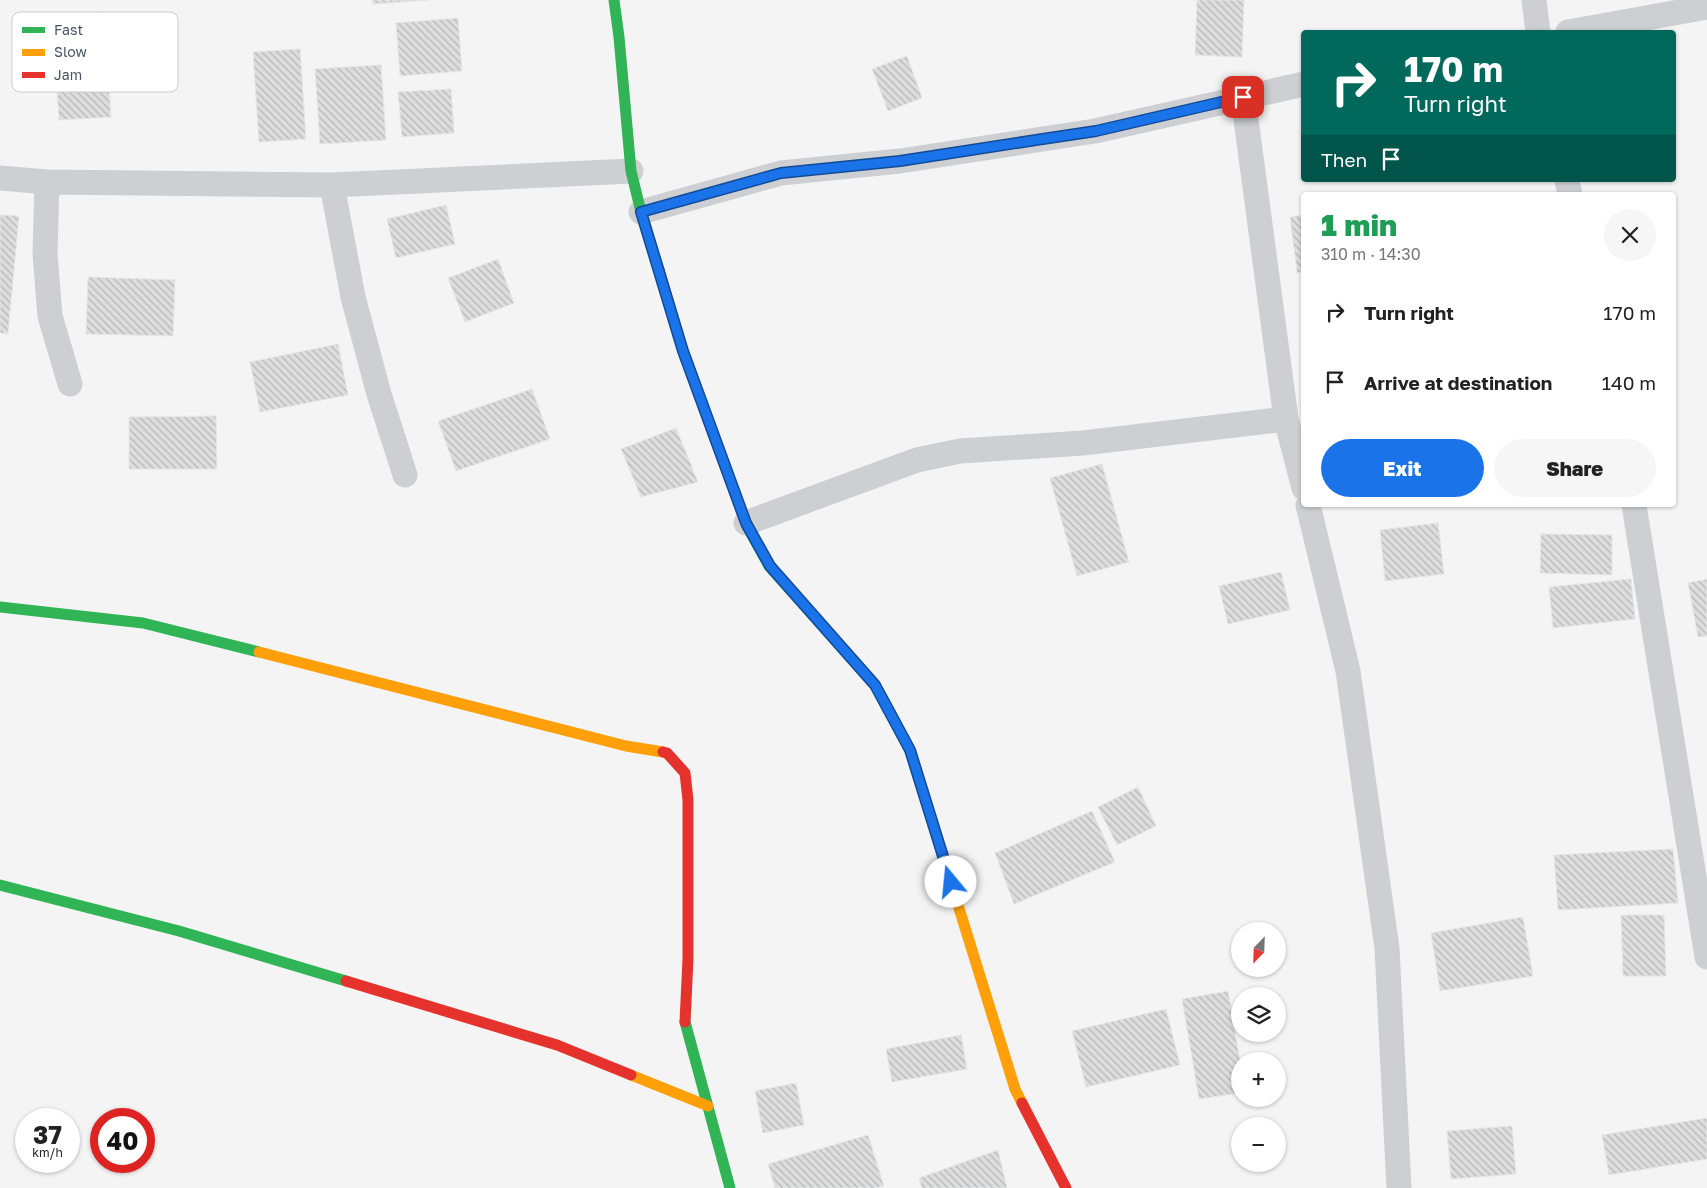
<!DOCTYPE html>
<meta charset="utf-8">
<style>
:root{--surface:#fff;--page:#f6f6f6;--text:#222;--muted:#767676;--accent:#1a73e8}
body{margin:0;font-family:"Golos Text",sans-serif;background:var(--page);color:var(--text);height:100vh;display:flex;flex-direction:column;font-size:19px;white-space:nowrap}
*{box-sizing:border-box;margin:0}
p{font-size:16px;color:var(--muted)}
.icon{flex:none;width:28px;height:28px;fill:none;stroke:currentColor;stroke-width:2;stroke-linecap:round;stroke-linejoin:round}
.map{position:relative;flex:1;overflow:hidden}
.drawer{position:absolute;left:1301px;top:192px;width:375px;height:315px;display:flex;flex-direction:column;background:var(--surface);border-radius:5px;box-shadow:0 1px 4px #0004}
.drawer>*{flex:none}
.banner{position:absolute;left:1301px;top:30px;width:375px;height:152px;border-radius:5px;box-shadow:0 1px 4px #0004;background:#00695c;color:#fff;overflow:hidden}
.needle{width:32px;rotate:203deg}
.fabs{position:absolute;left:1231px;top:922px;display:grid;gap:10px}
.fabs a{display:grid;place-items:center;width:55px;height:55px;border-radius:50%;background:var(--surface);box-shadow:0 1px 4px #0004;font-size:25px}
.speed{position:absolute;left:15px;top:1108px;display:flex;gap:10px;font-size:25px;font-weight:700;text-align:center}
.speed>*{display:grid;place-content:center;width:65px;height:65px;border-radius:50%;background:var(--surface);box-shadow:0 1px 4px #0004;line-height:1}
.speed small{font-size:12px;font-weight:400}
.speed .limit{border:8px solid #d22;background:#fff;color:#111}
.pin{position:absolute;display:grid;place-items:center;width:42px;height:42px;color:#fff;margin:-21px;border-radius:10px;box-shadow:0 2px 8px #0006}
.me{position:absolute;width:55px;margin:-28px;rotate:343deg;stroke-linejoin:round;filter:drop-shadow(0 0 4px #0008)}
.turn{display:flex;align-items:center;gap:18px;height:105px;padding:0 20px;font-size:22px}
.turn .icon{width:65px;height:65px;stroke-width:2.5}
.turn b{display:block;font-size:35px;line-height:42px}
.then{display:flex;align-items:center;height:48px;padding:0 20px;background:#0003;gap:10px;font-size:19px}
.round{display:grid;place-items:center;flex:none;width:52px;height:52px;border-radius:26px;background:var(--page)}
.summary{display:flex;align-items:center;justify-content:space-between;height:85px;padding:0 20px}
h1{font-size:30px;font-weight:800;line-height:38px;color:#1e9e55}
.button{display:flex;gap:10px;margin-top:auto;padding:10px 20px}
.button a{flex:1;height:58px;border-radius:30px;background:var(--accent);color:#fff;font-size:20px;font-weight:800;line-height:58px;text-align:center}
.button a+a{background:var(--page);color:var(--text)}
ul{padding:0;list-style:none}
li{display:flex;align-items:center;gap:15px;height:70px;padding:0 20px}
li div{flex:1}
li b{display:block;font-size:19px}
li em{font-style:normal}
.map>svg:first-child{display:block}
</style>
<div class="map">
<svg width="1707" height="1188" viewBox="0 0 1707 1188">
<defs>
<pattern id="building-back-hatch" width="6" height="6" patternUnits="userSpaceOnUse" patternTransform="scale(1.25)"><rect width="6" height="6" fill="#ddddde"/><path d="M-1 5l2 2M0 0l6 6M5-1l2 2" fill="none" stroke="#b5b6b7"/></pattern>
</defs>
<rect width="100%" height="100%" fill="#f4f4f4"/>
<path fill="url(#building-back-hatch)" stroke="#e5e6e7" d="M372 0H429L373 4Z
M1197 0H1244L1242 57 1195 55Z
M104 12 111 117 59 120 52 15Z
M458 18 462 71 400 76 396 23Z
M300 49 306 139 259 142 253 52Z
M907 56 922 98 888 111 872 69Z
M381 65 386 140 320 144 315 69Z
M451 89 454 133 402 137 398 92Z
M446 205 455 244 396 258 387 219Z
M0 215 19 216 8 334 0 333Z
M1304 215V272L1297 273 1290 217Z
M498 259 514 303 465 322 448 278Z
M88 277 175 280 173 336 86 334Z
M338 344 348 395 260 412 250 362Z
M532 389 550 439 456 471 438 421Z
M216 416 217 469H129V417Z
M676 428 698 482 641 497 621 449Z
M1102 464 1129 562 1077 576 1050 478Z
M1438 523 1444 574 1385 581 1380 530Z
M1541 534 1612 535V575L1540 573Z
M1281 572 1290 610 1228 624 1219 586Z
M1631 579 1635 619 1553 628 1549 587Z
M1707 579V636L1698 637 1688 583Z
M1138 787 1156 826 1117 845 1098 807Z
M1092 811 1115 862 1014 904 995 853Z
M1673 849 1678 903 1558 910 1554 855Z
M1621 915H1664L1666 976H1623Z
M1523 917 1533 976 1440 991 1431 933Z
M1228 991 1240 1061V1093L1199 1099 1182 999Z
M1166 1009 1180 1065 1086 1087 1072 1031Z
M961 1035 967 1069 892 1082 886 1049Z
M796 1083 804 1125 763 1133 755 1091Z
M1707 1118V1159L1609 1175 1602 1135Z
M1512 1126 1516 1174 1451 1179 1447 1131Z
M868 1135 884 1186 875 1188H775L768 1164Z
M998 1150 1007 1188H922L919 1178Z"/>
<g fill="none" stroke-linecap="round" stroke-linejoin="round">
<path stroke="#cdcfd2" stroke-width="25" d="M1534 0 1538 32
M1568 32 1707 7
M1243 97 1286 419 1304 488
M0 178 47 182 332 185 631 171
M1567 180 1570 195
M47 182 45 254 50 316 70 384
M332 185 353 297 379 394 405 475
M641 212 781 173 900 161 1095 131 1304 84
M1308 505 1348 671 1387 948 1399 1188
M1634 505 1707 957
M746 523 917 460 960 451 1083 443 1286 419"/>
<path stroke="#30b455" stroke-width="11" d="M614 0 619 37 631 171 641 212 659 270
M747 526 769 566 875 685 891 714
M0 607 143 623 259 652
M0 885 179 931 346 981
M685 1022 730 1188"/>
<path stroke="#ff9f0a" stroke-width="11" d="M259 652 626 746 663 752
M891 714 910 750 1015 1089 1022 1103
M631 1075 708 1106"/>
<path stroke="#e5322d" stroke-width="11" d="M659 270 683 351 747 526
M663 752 667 753 685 773 688 800V959L685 1022
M346 981 557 1045 631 1075
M1022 1103 1066 1188"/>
</g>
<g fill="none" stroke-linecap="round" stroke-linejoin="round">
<defs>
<path id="route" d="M951 882 910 750 875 685 770 566 746 523 683 351 641 212 781 173 900 161 1036 140 1096 131 1243 97"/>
</defs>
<use href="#route" stroke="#114b97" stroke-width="12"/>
<use href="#route" stroke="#1a73e8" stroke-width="9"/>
</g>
<rect x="12" y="12" width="166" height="80" rx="8" fill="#fff" stroke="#c8ccd0" stroke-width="1"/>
<rect x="22" y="27" width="23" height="6" fill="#30b455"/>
<rect x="22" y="49" width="23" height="7" fill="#ff9f0a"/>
<rect x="22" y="72" width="23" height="6" fill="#e5322d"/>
<g font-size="14" fill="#495561">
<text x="54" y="35">Fast</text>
<text x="54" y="57">Slow</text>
<text x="54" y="80">Jam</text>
</g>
</svg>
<div class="fabs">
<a><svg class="needle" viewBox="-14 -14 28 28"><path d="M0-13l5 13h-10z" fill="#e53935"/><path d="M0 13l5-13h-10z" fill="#767676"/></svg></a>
<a><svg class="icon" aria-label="layers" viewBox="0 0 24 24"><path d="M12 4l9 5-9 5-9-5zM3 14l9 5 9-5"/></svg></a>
<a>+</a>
<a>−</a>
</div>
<div class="speed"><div>37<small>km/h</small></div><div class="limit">40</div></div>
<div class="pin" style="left:1243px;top:97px;background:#d93025"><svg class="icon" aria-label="arrive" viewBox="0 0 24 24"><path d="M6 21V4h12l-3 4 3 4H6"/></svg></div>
<svg class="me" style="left:951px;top:882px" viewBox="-20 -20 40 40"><circle r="19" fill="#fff"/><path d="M0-13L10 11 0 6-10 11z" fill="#1a73e8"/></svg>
<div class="banner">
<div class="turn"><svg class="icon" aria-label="right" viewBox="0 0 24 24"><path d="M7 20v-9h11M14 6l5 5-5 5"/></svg><div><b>170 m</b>Turn right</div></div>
<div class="then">Then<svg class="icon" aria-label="arrive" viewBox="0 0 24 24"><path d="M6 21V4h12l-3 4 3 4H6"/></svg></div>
</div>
<section class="drawer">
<div class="summary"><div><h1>1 min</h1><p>310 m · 14:30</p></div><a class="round"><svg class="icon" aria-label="close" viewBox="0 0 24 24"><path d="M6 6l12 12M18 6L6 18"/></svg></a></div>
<ul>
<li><svg class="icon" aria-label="right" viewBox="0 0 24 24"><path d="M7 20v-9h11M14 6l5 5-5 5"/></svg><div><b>Turn right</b></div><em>170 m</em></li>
<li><svg class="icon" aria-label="arrive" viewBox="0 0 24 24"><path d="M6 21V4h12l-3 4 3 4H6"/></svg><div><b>Arrive at destination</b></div><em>140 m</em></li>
</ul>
<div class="button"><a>Exit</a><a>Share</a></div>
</section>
</div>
